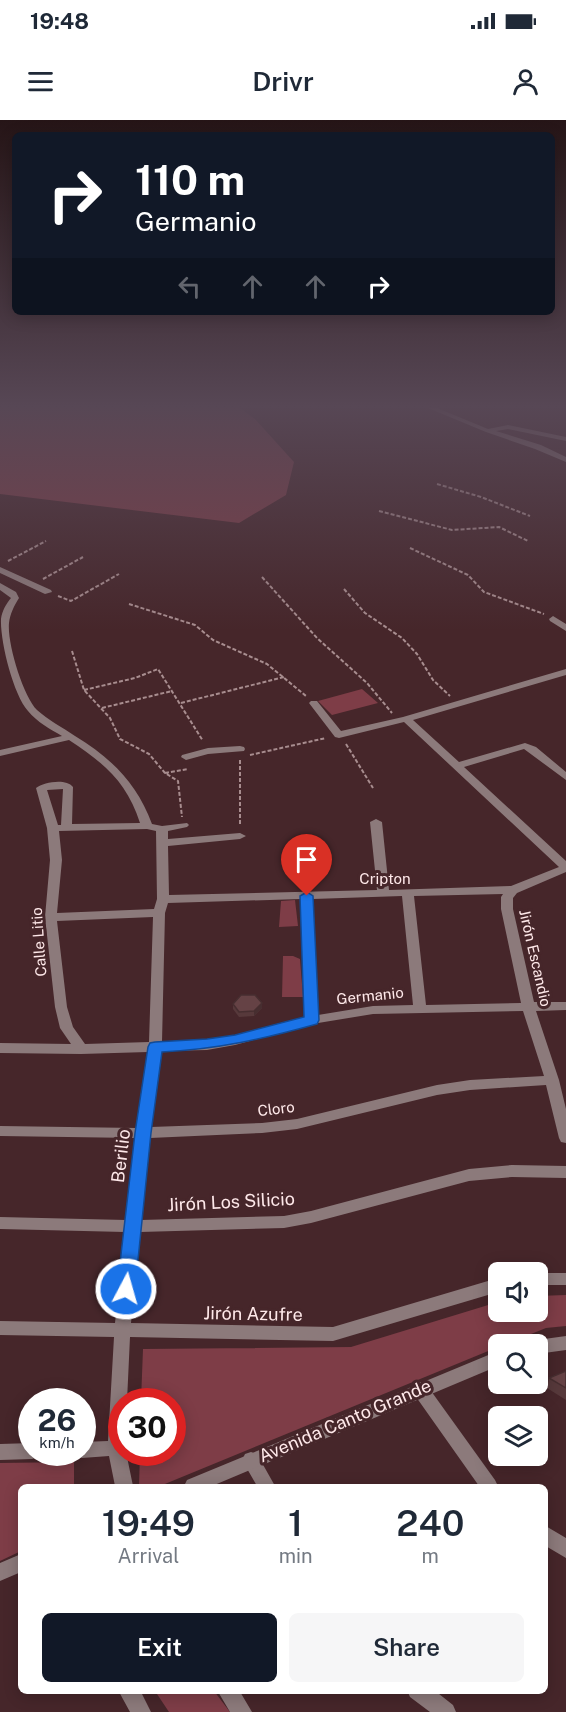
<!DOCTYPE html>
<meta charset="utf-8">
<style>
:root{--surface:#fff;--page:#f6f6f7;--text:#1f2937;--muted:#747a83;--accent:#111827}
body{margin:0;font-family:"Public Sans",sans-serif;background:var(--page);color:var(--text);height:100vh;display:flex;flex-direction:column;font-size:22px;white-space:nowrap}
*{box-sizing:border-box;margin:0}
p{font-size:20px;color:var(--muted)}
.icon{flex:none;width:33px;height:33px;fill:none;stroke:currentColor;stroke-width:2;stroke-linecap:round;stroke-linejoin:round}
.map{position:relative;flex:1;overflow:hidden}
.details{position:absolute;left:18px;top:1364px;width:530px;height:210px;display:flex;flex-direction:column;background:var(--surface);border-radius:9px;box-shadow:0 3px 15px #0003}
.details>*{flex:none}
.top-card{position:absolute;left:12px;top:12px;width:543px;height:183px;border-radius:9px;box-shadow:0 3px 15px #0003;background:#111827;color:#fff;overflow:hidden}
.tools{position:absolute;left:488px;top:1142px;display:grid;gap:12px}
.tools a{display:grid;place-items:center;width:60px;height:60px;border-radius:9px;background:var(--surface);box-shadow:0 3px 15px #0003;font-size:30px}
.speed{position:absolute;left:18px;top:1268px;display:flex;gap:12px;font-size:30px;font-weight:700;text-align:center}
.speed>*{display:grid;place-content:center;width:78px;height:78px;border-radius:50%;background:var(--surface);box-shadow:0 3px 15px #0003;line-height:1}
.speed small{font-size:15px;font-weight:400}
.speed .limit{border:9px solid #d22;background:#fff;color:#111}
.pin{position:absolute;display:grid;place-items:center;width:51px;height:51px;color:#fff;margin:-62px -26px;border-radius:50% 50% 50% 0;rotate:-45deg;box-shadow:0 0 6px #0007}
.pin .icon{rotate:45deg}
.me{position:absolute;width:66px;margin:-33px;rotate:6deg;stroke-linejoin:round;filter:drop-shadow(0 0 4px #0008)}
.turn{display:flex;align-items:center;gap:21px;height:126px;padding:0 24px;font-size:27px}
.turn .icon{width:78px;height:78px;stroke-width:2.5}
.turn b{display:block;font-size:42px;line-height:51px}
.lanes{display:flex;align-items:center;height:57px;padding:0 24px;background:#0003;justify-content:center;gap:30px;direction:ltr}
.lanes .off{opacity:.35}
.eta{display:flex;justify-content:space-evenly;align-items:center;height:102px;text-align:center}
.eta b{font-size:36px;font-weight:600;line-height:42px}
.primary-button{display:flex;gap:12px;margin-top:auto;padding:12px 24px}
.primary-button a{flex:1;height:69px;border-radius:9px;background:var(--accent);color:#fff;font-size:24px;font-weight:600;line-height:69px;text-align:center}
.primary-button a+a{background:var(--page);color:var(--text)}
.status{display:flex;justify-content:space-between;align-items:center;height:42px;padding:0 30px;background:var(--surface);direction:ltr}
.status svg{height:16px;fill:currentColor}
header{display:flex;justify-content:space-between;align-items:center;height:78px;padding:0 24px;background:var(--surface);font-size:27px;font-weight:600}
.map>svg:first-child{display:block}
</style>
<div class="status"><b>19:48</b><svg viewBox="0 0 49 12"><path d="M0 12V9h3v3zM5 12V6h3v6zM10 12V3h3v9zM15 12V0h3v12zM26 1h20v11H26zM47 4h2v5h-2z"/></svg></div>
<header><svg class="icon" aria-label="menu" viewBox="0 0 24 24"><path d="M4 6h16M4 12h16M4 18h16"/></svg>Drivr<svg class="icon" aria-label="person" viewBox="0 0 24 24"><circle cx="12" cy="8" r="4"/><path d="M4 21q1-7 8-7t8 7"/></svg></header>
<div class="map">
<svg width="566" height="1592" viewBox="0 0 566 1592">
<rect width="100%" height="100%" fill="#46262a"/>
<path fill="#7e3d47" d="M0 288H240L255 299 294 342 286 375 239 403 0 374Z
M362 569 378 583 332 595 318 581Z
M295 780 298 806 279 807 281 781Z
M283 836H293L300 839 303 877H282Z
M566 1175V1206L546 1208 506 1224H498V1227L160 1366H139L140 1332H172V1281H141L143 1229 351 1227 498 1182V1191H537V1176Z
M74 1342V1366H21V1431L0 1441V1343Z
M155 1571H214L230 1592H169Z"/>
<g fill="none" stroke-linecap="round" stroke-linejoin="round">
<path stroke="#a88d8f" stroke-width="2" stroke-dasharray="4 2" stroke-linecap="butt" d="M437 364 481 377 530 396
M379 391 452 410 499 407 528 421
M410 428 468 455 484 472 544 494
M8 441 46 421
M262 457 317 518 367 563 392 593
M43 459 83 437
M344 469 365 493 402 518 417 534 433 560 450 576
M58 476 71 481 119 454
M129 484 195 505 213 520 267 544 306 576
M72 531 84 570 110 598 120 619 149 634 165 653 178 661 182 697
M84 570 135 558 158 549 203 621
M181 583 284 557
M102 588 172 571
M346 624 373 668
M250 635 326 618
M240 640V705
M165 653 188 649"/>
<path fill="#8c7a7b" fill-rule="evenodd" d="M428 288H437L488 309 508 305 566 317V321L508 309 496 311 541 325 566 337V342L535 329 486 312Z
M0 447 51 470 52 472 45 474 0 453Z
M0 463 16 472 19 478C14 486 10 494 9 503 7 523 23 576 37 590 48 600 62 607 75 616 111 638 137 663 152 704L162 706 187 703 189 705 187 707 168 711V719L240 713 246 716 240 719 168 726 169 775 377 770 370 702 376 699 382 702 389 770 511 766 559 747 404 602 339 618 335 617 309 583 311 581H317L341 611 403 597 566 549V555L413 600 459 642 525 623 536 627 566 652V660L524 629 464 647 566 741V752L517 773 513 778V789L534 882H566V890L536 891 559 960 566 989V1023L561 1022 559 1018 546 965 470 970 437 975 297 1009 262 1013 150 1018 141 1100 284 1096 311 1091 469 1049 512 1045 566 1046V1058L512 1057 469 1061 311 1103 284 1108 140 1112 131 1203 333 1207 498 1158V1172L333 1221 130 1217 127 1281H122V1332H126L133 1366H115L109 1336 82 1338 76 1336 74 1332H82V1322L108 1321 114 1217 0 1215V1201L115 1203 125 1112 0 1109V1097L126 1100 135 1018 0 1016V1006L137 1008 148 932 81 934 0 933V923L71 924 60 908 55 887 45 797 50 740 47 708 36 668C44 662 66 658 73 667L72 704 140 703C127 662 104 643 69 620L0 636V630L62 616C50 609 37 602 28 591 13 574 0 521 1 499 2 491 6 484 11 478L0 470ZM63 669 61 705H58L47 670ZM147 709 156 711 157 779 154 789 57 793 62 740 59 711ZM503 774 501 777V789L521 883 426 885 414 776ZM402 776 413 885 373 886 318 895 313 779ZM301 779 305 897 235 915 207 920 162 922 165 793 168 783ZM153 797 149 922 85 924 73 907 67 887 57 801ZM523 891 544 956 470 960 437 965 297 999 262 1003 151 1007 161 931 207 930 235 925 312 904 373 894Z
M553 496 566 504V511L550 501 549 499Z
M240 626 244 627 245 629 244 631 208 634 186 640 181 637 182 635 208 628Z
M537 1153H566V1165H537Z
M420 1262 426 1264 495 1360 498 1366H479L414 1274 412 1269 414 1264Z
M32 1323V1332H40L38 1337 32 1339 0 1340V1324Z
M251 1332 257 1334 275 1366H257L242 1340 245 1334Z
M544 1405 566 1418V1438L544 1425Z
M407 1570H434L453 1585 456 1592H430L410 1577Z"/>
<path fill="#8c7a7b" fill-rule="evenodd" d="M566 1216V1230L537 1234V1224H530L537 1220Z
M498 1231V1246L212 1366H184L187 1360Z
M21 1434V1452L0 1461V1443Z
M118 1570H140L151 1592H130Z
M217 1570H239L252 1592H230Z"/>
</g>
<path fill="#57393b" d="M262 883V888L254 896 239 897 233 889V884Z
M566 1251V1280L547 1268 549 1258Z"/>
<path fill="#472e30" d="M262 883V888L254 896V891Z"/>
<path fill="#654245" stroke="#472e30" stroke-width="1.5" d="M241 875H255L262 883 254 891 239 892 233 884Z
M566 1251V1268L549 1258Z"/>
<linearGradient id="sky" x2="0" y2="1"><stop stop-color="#261517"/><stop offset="0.56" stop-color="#574755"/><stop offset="1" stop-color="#574755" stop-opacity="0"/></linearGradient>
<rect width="566" height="511" fill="url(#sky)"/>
<path fill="#1a73e8" stroke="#114b97" stroke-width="1.5" d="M307 772 313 776 319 900 317 904C263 919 219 929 162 932L151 1013 135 1169 133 1174 126 1177 120 1174 117 1169 135 1013 148 927 150 923 155 922 207 919 235 915 304 897 300 776Z"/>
<g text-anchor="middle" stroke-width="6" stroke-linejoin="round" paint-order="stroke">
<g font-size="15" fill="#fee8e9" stroke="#46262a">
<text x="385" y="764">Cripton</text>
<text transform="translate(39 822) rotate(-94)" y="5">Calle Litio</text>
<text transform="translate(535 838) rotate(77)" y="5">Jirón Escandio</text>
<text transform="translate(370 876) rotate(-6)" y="5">Germanio</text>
<text transform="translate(276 989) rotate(-7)" y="5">Cloro</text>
</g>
<g font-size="18" fill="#fee8e9" stroke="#46262a">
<text transform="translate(121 1036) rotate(-83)" y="6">Berilio</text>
<text transform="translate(231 1082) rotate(-3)" y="6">Jirón Los Silicio</text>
<text transform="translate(253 1194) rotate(1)" y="6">Jirón Azufre</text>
<text transform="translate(345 1301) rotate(-23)" y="6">Avenida Canto Grande</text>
</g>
</g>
</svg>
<div class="tools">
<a><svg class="icon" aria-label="sound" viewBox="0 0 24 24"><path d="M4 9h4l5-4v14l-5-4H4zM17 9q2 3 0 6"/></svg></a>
<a><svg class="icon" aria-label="search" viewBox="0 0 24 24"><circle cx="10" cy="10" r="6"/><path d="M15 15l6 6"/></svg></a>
<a><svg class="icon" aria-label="layers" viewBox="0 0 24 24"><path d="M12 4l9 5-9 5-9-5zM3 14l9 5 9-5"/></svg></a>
</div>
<div class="speed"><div>26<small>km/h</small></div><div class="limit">30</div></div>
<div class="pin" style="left:307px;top:776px;background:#d93025"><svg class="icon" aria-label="arrive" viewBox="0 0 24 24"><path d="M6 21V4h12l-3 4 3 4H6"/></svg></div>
<svg class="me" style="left:126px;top:1169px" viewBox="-20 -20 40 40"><circle r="17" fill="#1a73e8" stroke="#fff" stroke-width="3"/><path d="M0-11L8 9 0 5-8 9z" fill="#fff"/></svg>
<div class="top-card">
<div class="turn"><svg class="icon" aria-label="right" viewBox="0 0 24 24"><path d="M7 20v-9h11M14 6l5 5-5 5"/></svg><div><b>110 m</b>Germanio</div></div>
<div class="lanes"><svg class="icon off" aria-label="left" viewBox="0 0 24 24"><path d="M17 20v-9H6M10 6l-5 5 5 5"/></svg><svg class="icon off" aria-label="ahead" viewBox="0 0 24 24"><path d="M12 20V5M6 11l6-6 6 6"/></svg><svg class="icon off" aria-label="ahead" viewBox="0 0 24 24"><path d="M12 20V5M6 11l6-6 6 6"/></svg><svg class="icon" aria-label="right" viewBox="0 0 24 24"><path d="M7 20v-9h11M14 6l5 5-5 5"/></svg></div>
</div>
<section class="details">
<div class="eta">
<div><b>19:49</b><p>Arrival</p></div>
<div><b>1</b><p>min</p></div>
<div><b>240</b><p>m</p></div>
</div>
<div class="primary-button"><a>Exit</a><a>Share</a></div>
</section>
</div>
